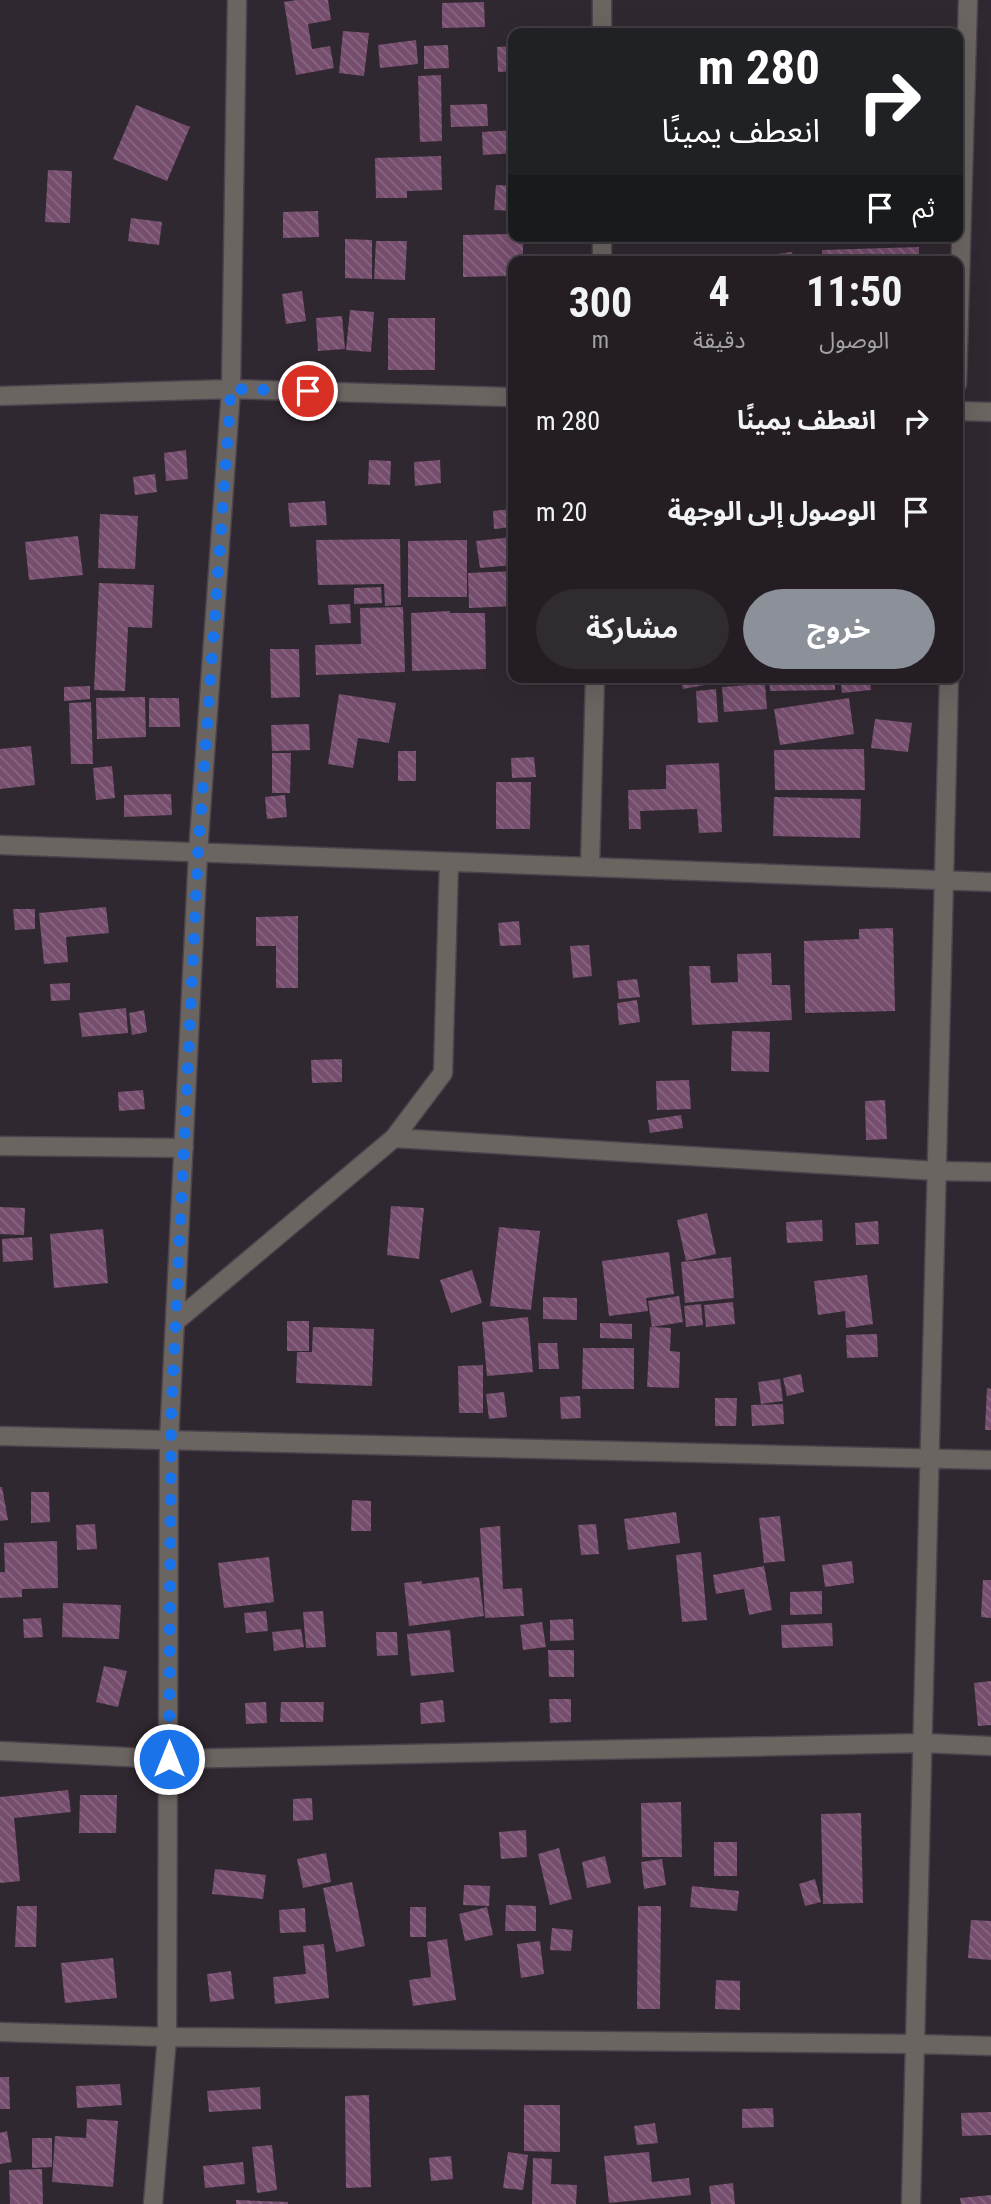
<!DOCTYPE html>
<html lang="ar">
<meta charset="utf-8">
<style>
:root{--surface:#241e24;--page:#302b31;--text:#f1f3f6;--muted:#a3a2a6;--line:#413c41;--accent:#8c9099}
body{margin:0;font-family:"Roboto Condensed","Noto Sans Arabic",sans-serif;background:var(--page);color:var(--text);direction:rtl;height:100vh;display:flex;flex-direction:column;font-size:26px;white-space:nowrap}
*{box-sizing:border-box;margin:0}
p{font-size:23px;color:var(--muted)}
.icon{flex:none;width:38px;height:38px;fill:none;stroke:currentColor;stroke-width:2;stroke-linecap:round;stroke-linejoin:round}
.map{position:relative;flex:1;overflow:hidden;direction:ltr}
.details{position:absolute;left:508px;top:256px;width:455px;height:427px;display:flex;flex-direction:column;background:var(--surface);border-radius:14px;box-shadow:0 7px 28px #0002,0 0 0 2px var(--line);direction:rtl}
.details>*{flex:none}
.hud{position:absolute;left:508px;top:28px;width:455px;height:214px;border-radius:14px;box-shadow:0 7px 28px #0002,0 0 0 2px var(--line);direction:rtl;background:#202124;color:#fff;overflow:hidden}
.pin{position:absolute;display:grid;place-items:center;width:60px;height:60px;color:#fff;margin:-30px;border:4px solid #fff;border-radius:50%;box-shadow:0 2px 7px #0007}
.me{position:absolute;width:77px;margin:-38px;rotate:0deg;stroke-linejoin:round;filter:drop-shadow(0 0 5px #0008)}
.turn{display:flex;align-items:center;gap:24px;height:147px;padding:0 28px;font-size:32px}
.turn .icon{width:91px;height:91px;stroke-width:2.5}
.turn b{display:block;font-size:49px;line-height:60px}
.then{display:flex;align-items:center;height:66px;padding:0 28px;background:#0003;gap:14px;font-size:26px}
.eta{display:flex;justify-content:space-evenly;align-items:center;height:119px;text-align:center}
.eta b{font-size:42px;font-weight:700;line-height:49px}
.primary-button{display:flex;gap:14px;margin-top:auto;padding:14px 28px}
.primary-button a{flex:1;height:80px;border-radius:42px;background:var(--accent);color:#fff;font-size:28px;font-weight:700;line-height:80px;text-align:center}
.primary-button a+a{background:var(--page);color:var(--text)}
ul{padding:0;list-style:none}
li{display:flex;align-items:center;gap:21px;height:91px;padding:0 28px}
li div{flex:1}
li b{display:block;font-size:26px}
li em{font-style:normal}
.map>svg:first-child{display:block}
</style>
<div class="map">
<svg width="991" height="2204" viewBox="0 0 991 2204">
<defs>
<pattern id="building-back-hatch" width="6" height="6" patternUnits="userSpaceOnUse" patternTransform="scale(1.75)"><rect width="6" height="6" fill="#754d6d"/><path d="M-1 5l2 2M0 0l6 6M5-1l2 2" fill="none" stroke="#896782"/></pattern>
</defs>
<rect width="100%" height="100%" fill="#302830"/>
<path fill="url(#building-back-hatch)" d="M297 0H328L331 20 308 24 312 49 330 46 334 68 296 75 284 2Z
M484 2 485 27 442 28V3Z
M702 26 724 33H700Z
M343 31 369 33 364 76 339 73Z
M416 40 418 64 380 68 378 45Z
M448 45 449 68 424 69V46Z
M513 46V71L498 72 497 47Z
M441 75 442 141 420 142 418 76Z
M508 81H513V103L509 104Z
M487 104 488 126 451 127 450 105Z
M136 105 190 127 167 181 113 159Z
M513 130V153L483 155 482 132Z
M441 156 442 190 407 191V198H376L375 158Z
M48 170 72 171 70 223 45 222Z
M496 185 513 186V211L494 210Z
M318 211 319 237 283 238V212Z
M131 218 162 222 159 245 128 241Z
M513 234V236H523V261H513V276L463 277V235Z
M345 239 372 240V279L345 278Z
M376 241H407L405 280 374 279Z
M919 247V261H822V250Z
M792 252 794 261H778L777 254Z
M302 291 306 321 286 324 282 294Z
M350 310 374 312 371 352 346 350Z
M342 316 345 349 318 351 316 318Z
M388 318H435V370H388Z
M186 450 188 479 166 481 164 453Z
M369 460 391 461 390 485 368 484Z
M440 460 441 483 415 486 414 462Z
M155 474 157 492 135 495 133 477Z
M325 501 327 525 290 527 288 503Z
M513 509V527L494 529 493 511Z
M100 514 138 516 135 569 98 568Z
M78 536 83 575 29 580 25 542Z
M513 537V565L480 568 476 541Z
M400 539 401 605 385 606 384 584 318 585 316 540Z
M467 540V597H408V541Z
M513 571V606L469 608 468 573Z
M99 583 154 585 152 628 128 627 125 691 94 690Z
M381 587 382 603 354 604V588Z
M350 604 351 623 330 624 328 605Z
M403 607 405 672 316 675 315 645 361 644 360 608Z
M450 611V613H485L486 669 412 671 411 613Z
M270 649H299L300 697 271 698Z
M680 677H720L721 682 683 689Z
M722 677H758V681L723 683Z
M769 677H835V690L770 691Z
M840 677H870L871 690 842 693Z
M765 684 767 709 724 712 722 687Z
M90 686V699L64 701V687Z
M716 689 718 722 698 723 696 691Z
M339 694 396 703 389 743 358 738 353 768 328 764Z
M145 697 146 737 97 739 96 698Z
M149 698H179L180 727H149Z
M849 698 854 734 780 745 774 709Z
M91 702 93 764H71L69 703Z
M875 719 912 723 908 752 871 748Z
M309 724 310 750 272 751 271 725Z
M31 746 35 785 0 789V749Z
M864 749 865 790H775L774 750Z
M398 751H416V781H398Z
M272 753H291L290 793H272Z
M534 757 536 777 512 778 511 758Z
M719 763 722 832 699 833 697 809 640 811 641 829H629L628 790 666 789V765Z
M112 766 115 798 96 800 93 768Z
M496 782H531L530 829H496Z
M171 794 172 815 124 817V795Z
M285 795 287 817 267 819 265 797Z
M774 797 861 799 860 838 773 836Z
M106 907 109 933 66 937 68 962 44 964 39 913Z
M13 909H35V929L15 930Z
M298 916V988H276V946H256V917Z
M519 921 521 945 500 946 498 923Z
M893 928 895 1011 805 1013 804 941 859 939V929Z
M589 945 592 976 573 978 570 946Z
M771 953 772 985H790L792 1020 692 1025 689 966H710L711 983 738 982 737 954Z
M637 979 640 997 619 999 617 981Z
M70 983V1000L51 1001 50 984Z
M637 1000 640 1022 619 1025 617 1003Z
M126 1008 128 1033 82 1037 79 1013Z
M144 1010 147 1032 132 1035 129 1013Z
M732 1031 770 1032 769 1072 731 1071Z
M342 1059V1082L312 1083 311 1060Z
M689 1080 691 1109 657 1110 656 1081Z
M143 1090 145 1109 119 1111 118 1092Z
M885 1100 887 1139 866 1140 865 1101Z
M681 1115 683 1128 650 1133 648 1120Z
M391 1206 424 1208 419 1259 387 1255Z
M0 1207 25 1208 24 1235 0 1234Z
M707 1213 716 1254 686 1261 677 1220Z
M822 1220 823 1241 787 1243 786 1222Z
M878 1221 879 1244 856 1245 855 1223Z
M499 1227 540 1231 531 1310 490 1306Z
M103 1229 108 1283 54 1288 50 1234Z
M32 1237 33 1260 3 1262 2 1239Z
M669 1252 674 1294 646 1298 648 1311 609 1316 602 1261Z
M731 1257 734 1298 685 1303 681 1262Z
M472 1270 482 1303 451 1313 440 1280Z
M867 1275 873 1324 846 1328 845 1311 818 1315 814 1281Z
M679 1296 683 1322 652 1327 648 1301Z
M543 1297 577 1298V1320L543 1319Z
M733 1302 735 1324 706 1327 704 1305Z
M701 1304 703 1325 686 1327 684 1306Z
M528 1317 533 1372 487 1376 482 1322Z
M287 1321H309V1351H287Z
M600 1323 632 1324V1339L600 1338Z
M313 1327 374 1329 372 1386 296 1383 297 1352H312Z
M650 1327 671 1328 670 1351 680 1352 679 1388 647 1387Z
M877 1334 878 1357 847 1358 846 1335Z
M538 1343H557L559 1369H539Z
M583 1348H634V1389H582Z
M483 1365V1413H459L458 1366Z
M801 1374 804 1392 787 1396 783 1378Z
M780 1379 783 1401 761 1404 758 1382Z
M987 1388 991 1389V1430H985Z
M504 1392 507 1417 489 1419 486 1394Z
M580 1396 581 1418 561 1419 560 1397Z
M715 1398H737L736 1426H715Z
M783 1404 784 1424 752 1426 751 1405Z
M0 1487H2L8 1520 0 1521Z
M31 1492H49L50 1522 31 1523Z
M352 1500 371 1501V1531H351Z
M676 1512 680 1543 628 1550 624 1519Z
M780 1516 785 1561 764 1563 759 1518Z
M95 1524 97 1549 77 1550 76 1525Z
M596 1524 599 1554 581 1555 578 1525Z
M500 1526 503 1589 522 1588 524 1616 485 1618 480 1528Z
M57 1541 58 1588 22 1589V1597L0 1598V1572H5L4 1543Z
M701 1552 707 1620 682 1622 676 1555Z
M269 1557 274 1602 224 1608 218 1563Z
M852 1561 854 1583 825 1587 822 1565Z
M764 1566 772 1610 749 1615 744 1589 716 1594 713 1575Z
M479 1577 484 1616 409 1626 404 1583 422 1581V1584Z
M983 1580H991V1618L981 1617Z
M822 1591V1614L790 1615V1592Z
M63 1603 121 1605 119 1639 62 1637Z
M266 1611 268 1631 246 1633 244 1613Z
M323 1611 326 1647 306 1648 303 1612Z
M41 1618 43 1637 24 1638 23 1619Z
M573 1619 574 1640 550 1641V1620Z
M542 1622 546 1647 523 1650 520 1625Z
M832 1623 833 1646 782 1648 781 1625Z
M301 1629 304 1647 274 1651 272 1632Z
M450 1630 454 1672 411 1676 407 1634Z
M376 1632H397L398 1655 377 1656Z
M548 1650H574V1677H549Z
M104 1666 127 1671 118 1707 96 1702Z
M991 1681V1725L978 1726 974 1683Z
M549 1699H571V1722L550 1723Z
M443 1700 445 1722 421 1724 420 1703Z
M266 1702 267 1723 246 1724 245 1703Z
M281 1702H324L323 1722H280Z
M68 1790 71 1812 14 1818 20 1881 0 1883V1797Z
M80 1795H117L116 1833H79Z
M312 1798 313 1820 293 1821V1799Z
M681 1802 682 1857H642L641 1803Z
M861 1813 863 1903 823 1904 821 1814Z
M526 1830 527 1857 501 1859 499 1832Z
M714 1842H737V1876H714Z
M559 1848 572 1899 550 1905 538 1854Z
M326 1853 331 1882 303 1888 297 1859Z
M605 1856 611 1883 587 1888 582 1862Z
M662 1859 666 1885 644 1889 641 1862Z
M215 1869 266 1875 263 1899 212 1894Z
M815 1879 821 1902 805 1906 799 1884Z
M352 1882 365 1946 336 1952 323 1888Z
M464 1885 490 1886 489 1906 463 1905Z
M692 1886 739 1891 737 1911 690 1907Z
M506 1905 536 1906V1931H505Z
M17 1906H37L36 1947H15Z
M638 1906H661L660 2009H637Z
M410 1907H426V1937H410Z
M487 1907 493 1935 465 1941 459 1914Z
M305 1908 306 1932 280 1933 279 1910Z
M971 1920 991 1921V1960L968 1958Z
M552 1928 573 1930 571 1951 550 1950Z
M447 1939 456 2000 413 2006 409 1980 431 1977 427 1942Z
M540 1941 544 1974 521 1978 517 1944Z
M324 1944 329 1998 275 2004 273 1977 306 1974 303 1946Z
M113 1958 117 1998 65 2003 61 1963Z
M231 1971 234 1999 210 2002 207 1974Z
M716 1980 740 1981V2010L715 2009Z
M0 2077H9L10 2109H0Z
M120 2084 122 2105 77 2108 76 2086Z
M260 2087 261 2109 209 2112 207 2091Z
M369 2095 371 2187 346 2188 345 2096Z
M524 2105H560V2152L524 2151Z
M773 2108 774 2127 742 2128V2109Z
M991 2112V2135L962 2136 961 2113Z
M87 2119 118 2121 113 2187 52 2182 55 2136 86 2138Z
M655 2123 658 2143 637 2145 634 2126Z
M7 2131 12 2162 0 2164V2133Z
M32 2138H52V2167L32 2168Z
M272 2145 277 2190 257 2193 252 2147Z
M508 2152 528 2155 523 2190 503 2188Z
M649 2152 652 2182 689 2178 691 2195 609 2203 604 2156Z
M451 2156 453 2179 431 2181 429 2158Z
M533 2158 552 2159 551 2184 577 2185 576 2204H532Z
M243 2162 245 2184 205 2188 203 2166Z
M42 2169 43 2204H10L9 2170Z
M733 2183 735 2204H711L709 2186Z
M991 2195V2204H961L960 2198Z
M236 2200 288 2202V2204H236Z"/>
<g fill="none" stroke-linecap="round" stroke-linejoin="round">
<defs>
<path id="minor" d="M602 0V33
M602 236V261
M957 384 968 0
M0 396 231 389 513 397
M957 411 991 412
M0 845 991 882
M590 867 595 677
M394 1138 937 1171 991 1172
M0 1146 184 1148
M175 1322 394 1138 443 1073 449 862
M0 1436 991 1460
M0 1751 169 1759 923 1743 991 1746
M0 2032 167 2037 915 2044 991 2046
M153 2204 167 2037 169 1441 198 853 231 389 237 0
M911 2204 949 677"/>
</defs>
<use href="#minor" stroke="#4c444c" stroke-width="21"/>
<use href="#minor" stroke="#6b6562" stroke-width="18"/>
</g>
<g fill="none" stroke-linecap="round" stroke-linejoin="round">
<path stroke="#1a73e8" stroke-width="12" stroke-dasharray="0 21.6" d="M169 1759 171 1418 198 853 231 389 308 391"/>
</g>
</svg>
<div class="pin" style="left:308px;top:391px;background:#d93025"><svg class="icon" aria-label="arrive" viewBox="0 0 24 24"><path d="M6 21V4h12l-3 4 3 4H6"/></svg></div>
<svg class="me" style="left:169px;top:1759px" viewBox="-20 -20 40 40"><circle r="17" fill="#1a73e8" stroke="#fff" stroke-width="3"/><path d="M0-11L8 9 0 5-8 9z" fill="#fff"/></svg>
<div class="hud">
<div class="turn"><svg class="icon" aria-label="right" viewBox="0 0 24 24"><path d="M7 20v-9h11M14 6l5 5-5 5"/></svg><div><b>280 m</b>انعطف يمينًا</div></div>
<div class="then">ثم<svg class="icon" aria-label="arrive" viewBox="0 0 24 24"><path d="M6 21V4h12l-3 4 3 4H6"/></svg></div>
</div>
<section class="details">
<div class="eta">
<div><b>11:50</b><p>الوصول</p></div>
<div><b>4</b><p>دقيقة</p></div>
<div><b>300</b><p>m</p></div>
</div>
<ul>
<li><svg class="icon" aria-label="right" viewBox="0 0 24 24"><path d="M7 20v-9h11M14 6l5 5-5 5"/></svg><div><b>انعطف يمينًا</b></div><em>280 m</em></li>
<li><svg class="icon" aria-label="arrive" viewBox="0 0 24 24"><path d="M6 21V4h12l-3 4 3 4H6"/></svg><div><b>الوصول إلى الوجهة</b></div><em>20 m</em></li>
</ul>
<div class="primary-button"><a>خروج</a><a>مشاركة</a></div>
</section>
</div>
